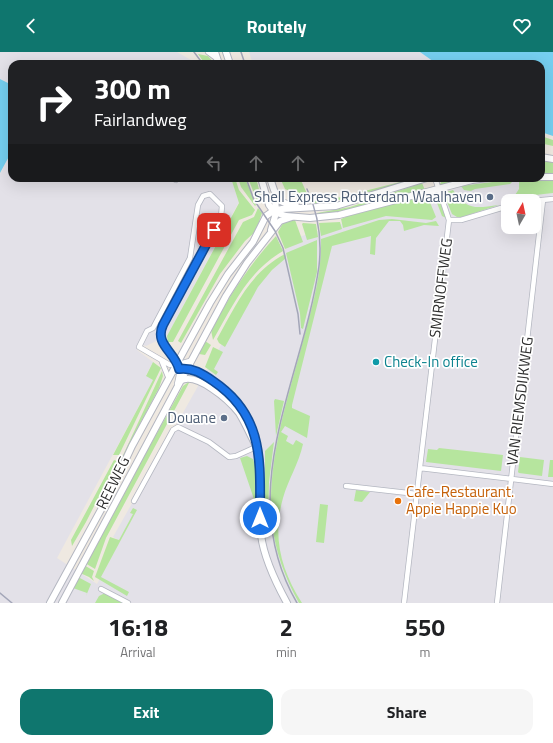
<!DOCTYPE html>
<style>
:root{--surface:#fff;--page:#f6f6f6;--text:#202124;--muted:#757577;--accent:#0f766e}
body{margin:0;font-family:"Titillium Web",sans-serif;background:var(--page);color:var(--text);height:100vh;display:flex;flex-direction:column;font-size:15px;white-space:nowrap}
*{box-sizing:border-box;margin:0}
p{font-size:13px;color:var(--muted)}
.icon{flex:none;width:22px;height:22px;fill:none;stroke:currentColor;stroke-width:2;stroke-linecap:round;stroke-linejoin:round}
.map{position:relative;height:551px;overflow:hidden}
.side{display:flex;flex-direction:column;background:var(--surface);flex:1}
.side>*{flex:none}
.hud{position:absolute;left:8px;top:8px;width:537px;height:122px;border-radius:12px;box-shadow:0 4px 16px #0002;background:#202124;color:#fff;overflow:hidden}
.needle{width:26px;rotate:9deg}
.fabs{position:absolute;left:501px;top:142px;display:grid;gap:8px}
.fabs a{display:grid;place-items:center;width:40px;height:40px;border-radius:8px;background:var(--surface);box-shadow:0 4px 16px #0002;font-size:20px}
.pin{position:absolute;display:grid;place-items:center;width:34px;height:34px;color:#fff;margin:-17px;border-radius:8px;box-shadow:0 2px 6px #0006}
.me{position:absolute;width:44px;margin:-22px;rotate:0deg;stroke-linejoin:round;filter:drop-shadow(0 0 3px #0008)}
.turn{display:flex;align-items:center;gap:14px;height:84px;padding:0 20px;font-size:18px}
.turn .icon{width:52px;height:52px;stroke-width:2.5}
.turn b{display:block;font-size:28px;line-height:34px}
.lanes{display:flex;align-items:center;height:38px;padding:0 20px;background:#0003;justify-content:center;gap:20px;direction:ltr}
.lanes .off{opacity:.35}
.eta{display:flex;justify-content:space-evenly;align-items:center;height:68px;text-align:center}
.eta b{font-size:24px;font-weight:700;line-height:28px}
.cta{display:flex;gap:8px;margin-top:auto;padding:8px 20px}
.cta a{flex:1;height:46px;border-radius:12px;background:var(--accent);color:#fff;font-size:16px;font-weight:700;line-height:46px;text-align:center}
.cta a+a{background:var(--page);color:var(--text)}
header{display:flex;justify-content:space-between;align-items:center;height:52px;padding:0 20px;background:var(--accent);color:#fff;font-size:18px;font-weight:700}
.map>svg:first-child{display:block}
</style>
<header><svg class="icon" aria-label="back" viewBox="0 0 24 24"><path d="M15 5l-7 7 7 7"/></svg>Routely<svg class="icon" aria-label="heart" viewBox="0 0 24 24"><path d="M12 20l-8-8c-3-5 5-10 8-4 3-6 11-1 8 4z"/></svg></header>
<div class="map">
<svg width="553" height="551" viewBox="0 0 553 551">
<rect width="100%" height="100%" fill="#efe9e1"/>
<path fill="#e3e1e8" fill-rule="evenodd" d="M0 0H177L191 8 193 12H12V33L0 27Z
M249 0H430L448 12H253Z
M12 99V126H231L239 150 167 284 146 294 137 292V298L153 310 146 323 153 328 57 506 97 532 120 489 113 485 242 256 258 232 281 209 289 188 470 132 527 127 553 128V551H0V122ZM508 149H534V175H508Z"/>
<path fill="#b6e59e" d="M198 2 208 4 215 12H211L209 9V12H205Z
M541 84 553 88V94L544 92Z
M545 108 553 109V123L541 121 544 117Z
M231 126H235L239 138 255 158 252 163 239 168 173 290H168L167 284 239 151Z
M238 126H245L256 153 255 154 241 135Z
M248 126H256L261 145 258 146 257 149Z
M280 126H300L308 144H301L285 137Z
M443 126H463L444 133 440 132Z
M515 127 510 132 475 137 471 139 464 138 461 134Z
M522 127 553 128V141L517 145V149H511L519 137V130Z
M404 129C396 136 329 151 315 152L314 149 337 146Z
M422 131 425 138 349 159 317 163V161L350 155Z
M453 138C468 159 475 156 499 153L462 165H457L452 162 445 145 447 140Z
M427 143 436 165 432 168 386 164 343 176 341 167 348 164Z
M434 143 440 148 446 166 442 164Z
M258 156 262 161 256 179 245 189 220 222 181 291 178 289 243 170 254 165Z
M392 167 426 171 436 169 439 174 424 173 404 179 403 173 400 169H389L376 186 375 203 370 202 371 184 332 194 292 353V356L310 364 307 386 285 374 281 380 288 384 286 389 293 393 296 388 303 392C299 411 288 428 283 446 272 485 281 518 302 551H299C285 526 275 499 272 471 266 410 288 346 303 289 312 255 322 222 321 187L379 168Z
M291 168H295L303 190 285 197 278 180 283 171Z
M340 170 342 177 321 184 319 171Z
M303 171 316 172 318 185 307 188 302 172Z
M276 184 283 199C247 220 233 254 213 288L211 278C230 243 249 213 276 184Z
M317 188V220L303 277 301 276 300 261 286 201Z
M285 202 286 206 272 218 258 235 225 295 219 291 217 287C235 255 250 220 285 202Z
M205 289 211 293 205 303 199 302Z
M213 295 223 300 214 317 218 320 216 323 205 315Z
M153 310 161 316 119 403H113L153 328 146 324Z
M162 319 163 324 159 336 126 398 106 440Z
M190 329 106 486 95 517 85 511 183 334Z
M275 347 284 349 276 384 274 349Z
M274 390 269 430 268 474H265V399Z
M439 396 503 403 501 419 426 410 428 397 437 398Z
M247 404 253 407 255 413 256 453 240 406Z
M520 405 544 408 542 424 519 421 518 420Z
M114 408 117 409 86 470 72 494 71 488Z
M550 408H553V425H548Z
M356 438 370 440 362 450 354 449Z
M320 452 328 453 324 491 316 490Z
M133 456 137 458 101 525 129 540 127 544 95 525 110 485 119 488 133 462 130 461Z
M84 513 94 519 92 525 94 529 89 525 80 521Z
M78 525 91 532 86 544 87 541 73 536Z
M105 541 123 551H95L99 544Z"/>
<path fill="#75cff0" d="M420 0H553V84L541 80V12H437Z
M0 27 12 33V99L0 121Z"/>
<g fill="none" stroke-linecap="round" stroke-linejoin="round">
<defs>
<path id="street" d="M208 0 216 6
M541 108V117
M172 126 176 128
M531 149 553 147
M449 168H461L508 154
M162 310 169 327
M177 332C178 327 180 322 179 317 177 303 160 296 160 281L221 165 222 154 210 142 203 144 198 153 190 206 153 276 147 279 139 295 170 313C177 312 185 311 192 308
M420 416 553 432
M346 434 417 442
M134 449 173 378 178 375 209 390 229 405 236 404 256 395
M101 537 128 551
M404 551 449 168 435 126
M497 551 543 148"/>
<path id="secondary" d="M215 0 219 12
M226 0 230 12
M541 105 553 107
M541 125H553
M261 126 269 153 274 160 286 164 310 166 339 163 472 128 488 126
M270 126C276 143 275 151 296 154
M271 178 276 161 275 144
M174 319C189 314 200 320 213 329 257 358 260 395 260 444 260 457 258 470 261 483 264 506 276 531 287 551
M180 329C196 319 229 348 239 361 245 371 250 382 255 392
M50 551 109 443 132 394 210 251 228 222 253 190 266 164 273 159 282 157 336 154 427 126
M62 551 226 244 247 211 280 169 292 165"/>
</defs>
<use href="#street" stroke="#b4b7c1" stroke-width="6"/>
<use href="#secondary" stroke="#b4b7c1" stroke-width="8"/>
<use href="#street" stroke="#fff" stroke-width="4.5"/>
<use href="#secondary" stroke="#fff" stroke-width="6"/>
<path stroke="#a3a6b8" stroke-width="1.5" d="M194 0 203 12
M241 0 245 12
M246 126 254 148 275 179 283 196 298 262 300 282
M0 541 12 551
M297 551C232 439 303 328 319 214 322 188 318 161 307 137"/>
</g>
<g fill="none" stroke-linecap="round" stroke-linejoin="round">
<defs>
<path id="route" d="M214 178 163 273C154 292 175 300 179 317 192 315 203 322 213 329 265 364 260 410 260 466"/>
</defs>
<use href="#route" stroke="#114b97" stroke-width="10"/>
<use href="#route" stroke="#1a73e8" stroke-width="7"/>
</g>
<g fill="#5c6f8a" stroke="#fff" stroke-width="1.5">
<circle cx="490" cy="145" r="4"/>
<circle cx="224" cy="366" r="4"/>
</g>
<circle fill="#0f9aa8" stroke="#fff" stroke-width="1.5" cx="376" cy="310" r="4"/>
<circle fill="#e8710a" stroke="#fff" stroke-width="1.5" cx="398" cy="449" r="4"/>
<g text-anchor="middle" stroke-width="3.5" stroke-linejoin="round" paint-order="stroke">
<g font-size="15" fill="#4e5e75" stroke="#fff" text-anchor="end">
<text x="482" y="150">Shell Express Rotterdam Waalhaven</text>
<text x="216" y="371">Douane</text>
</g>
<g font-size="15" fill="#2e2e2e" stroke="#fff">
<text transform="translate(441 236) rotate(-83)" y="5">SMIRNOFFWEG</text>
<text transform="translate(520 349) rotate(-83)" y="5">VAN RIEMSDIJKWEG</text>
<text transform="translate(113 431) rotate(-64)" y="5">REEWEG</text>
</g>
<g font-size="15" fill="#0d838f" stroke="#fff" text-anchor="start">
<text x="384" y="315">Check-In office</text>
</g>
<g font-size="15" fill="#c56008" stroke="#fff" text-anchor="start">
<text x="406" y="445">Cafe-Restaurant.<tspan x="406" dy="17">Appie Happie Kuo</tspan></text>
</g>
</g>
</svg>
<div class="fabs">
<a><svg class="needle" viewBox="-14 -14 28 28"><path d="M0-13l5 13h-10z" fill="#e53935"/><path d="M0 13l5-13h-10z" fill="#757577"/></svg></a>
</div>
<div class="pin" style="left:214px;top:178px;background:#d93025"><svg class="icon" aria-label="arrive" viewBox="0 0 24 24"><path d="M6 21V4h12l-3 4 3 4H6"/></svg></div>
<svg class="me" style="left:260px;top:466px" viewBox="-20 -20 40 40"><circle r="17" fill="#1a73e8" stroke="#fff" stroke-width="3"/><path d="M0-11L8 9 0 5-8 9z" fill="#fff"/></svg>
<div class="hud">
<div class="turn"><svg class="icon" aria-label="right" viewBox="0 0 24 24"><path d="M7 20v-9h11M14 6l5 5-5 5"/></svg><div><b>300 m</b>Fairlandweg</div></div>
<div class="lanes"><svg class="icon off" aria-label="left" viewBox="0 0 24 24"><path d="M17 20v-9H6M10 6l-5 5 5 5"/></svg><svg class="icon off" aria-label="ahead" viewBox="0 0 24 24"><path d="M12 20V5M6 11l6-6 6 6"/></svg><svg class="icon off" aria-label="ahead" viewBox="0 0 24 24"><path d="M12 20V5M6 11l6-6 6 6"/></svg><svg class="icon" aria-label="right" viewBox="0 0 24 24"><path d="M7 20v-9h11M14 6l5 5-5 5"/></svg></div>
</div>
</div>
<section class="side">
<div class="eta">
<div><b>16:18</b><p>Arrival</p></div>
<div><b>2</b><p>min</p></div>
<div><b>550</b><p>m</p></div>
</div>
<div class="cta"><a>Exit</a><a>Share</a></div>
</section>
